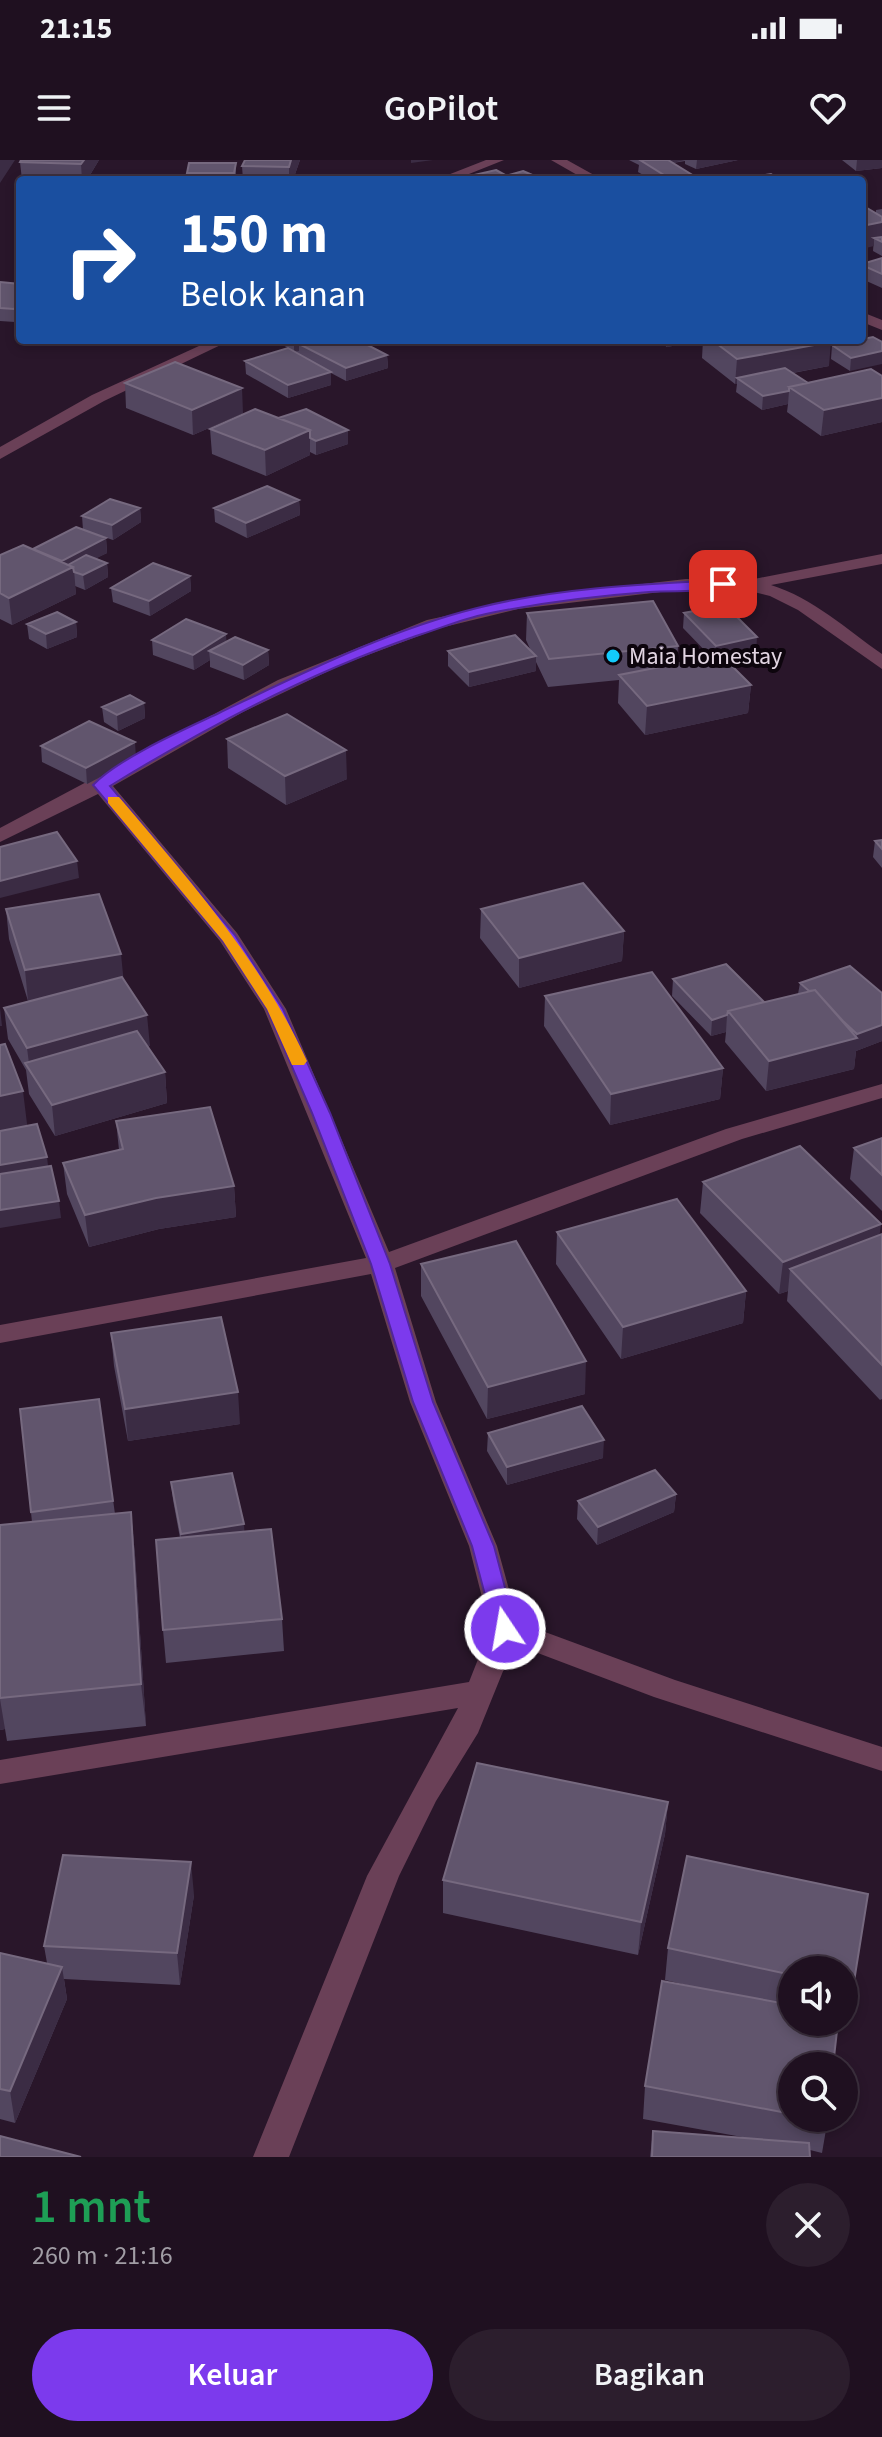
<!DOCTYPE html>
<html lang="id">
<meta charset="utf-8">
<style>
:root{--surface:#1f1020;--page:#2c1e2d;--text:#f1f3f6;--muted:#a19da5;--line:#3c303e;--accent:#7c3aed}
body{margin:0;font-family:"Source Sans 3",sans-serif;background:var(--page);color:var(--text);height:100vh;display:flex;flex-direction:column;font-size:30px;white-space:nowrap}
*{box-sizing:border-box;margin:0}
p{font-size:26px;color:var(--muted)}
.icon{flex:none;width:44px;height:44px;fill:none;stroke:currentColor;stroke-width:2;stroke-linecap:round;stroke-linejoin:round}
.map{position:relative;height:1997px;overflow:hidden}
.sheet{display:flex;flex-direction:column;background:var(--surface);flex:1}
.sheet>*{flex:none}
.banner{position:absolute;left:16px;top:16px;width:850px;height:168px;border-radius:8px;box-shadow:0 4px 12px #0003,0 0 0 2px var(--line);background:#1a4fa0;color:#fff;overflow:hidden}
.fabs{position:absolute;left:778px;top:1796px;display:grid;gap:16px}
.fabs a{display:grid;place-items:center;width:80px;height:80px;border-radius:50%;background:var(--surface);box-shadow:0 4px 12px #0003,0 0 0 2px var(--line);font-size:40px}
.pin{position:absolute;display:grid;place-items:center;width:68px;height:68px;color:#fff;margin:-34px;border-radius:16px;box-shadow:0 4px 12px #0006}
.me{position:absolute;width:88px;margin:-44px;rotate:348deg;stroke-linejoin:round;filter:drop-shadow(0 0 6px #0008)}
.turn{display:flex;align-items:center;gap:28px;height:168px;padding:0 32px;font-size:36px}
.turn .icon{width:104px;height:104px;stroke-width:2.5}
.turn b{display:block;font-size:56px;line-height:68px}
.round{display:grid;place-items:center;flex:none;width:84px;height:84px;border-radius:42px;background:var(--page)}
.overview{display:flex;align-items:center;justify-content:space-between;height:136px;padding:0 32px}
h1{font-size:48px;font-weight:600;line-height:60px;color:#1e9e55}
.action{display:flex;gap:16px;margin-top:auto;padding:16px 32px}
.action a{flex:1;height:92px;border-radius:48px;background:var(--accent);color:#fff;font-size:32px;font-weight:600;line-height:92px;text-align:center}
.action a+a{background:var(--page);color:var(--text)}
.status{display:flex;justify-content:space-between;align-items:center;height:56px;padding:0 40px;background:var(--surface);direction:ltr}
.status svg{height:22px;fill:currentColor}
header{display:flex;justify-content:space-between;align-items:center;height:104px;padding:0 32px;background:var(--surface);font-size:36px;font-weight:600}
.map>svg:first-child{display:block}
</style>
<div class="status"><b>21:15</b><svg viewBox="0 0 49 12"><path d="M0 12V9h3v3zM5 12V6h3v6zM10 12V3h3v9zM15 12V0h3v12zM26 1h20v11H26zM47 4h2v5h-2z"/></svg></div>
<header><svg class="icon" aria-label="menu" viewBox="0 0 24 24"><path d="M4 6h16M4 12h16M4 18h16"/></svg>GoPilot<svg class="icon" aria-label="heart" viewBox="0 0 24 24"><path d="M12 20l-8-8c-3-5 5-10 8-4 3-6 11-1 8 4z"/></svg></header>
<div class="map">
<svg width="882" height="1997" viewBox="0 0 882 1997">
<rect width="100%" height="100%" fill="#29162a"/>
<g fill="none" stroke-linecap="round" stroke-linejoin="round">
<path fill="#6a4057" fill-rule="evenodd" d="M486 0H504L454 20H435Z
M551 0H567L603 20H586Z
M862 152 882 160V170L862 162Z
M212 180H231L104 241 0 299V287L92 235Z
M882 394V404L771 425C813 438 846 469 882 494V509L798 450 770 436 742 429H686L518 449 440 468 341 505 243 552 113 626 237 773 286 849 389 1092 726 969 882 924V938L742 979 395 1108 436 1242 497 1386 518 1462 675 1520 882 1587V1611L654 1537 514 1484 478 1573 436 1641 399 1716 289 1997H253L367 1716 458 1548 0 1624V1600L469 1522 490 1469 469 1386 410 1242 371 1114 0 1183V1165L366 1098 264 849 220 781 98 634 0 682V668L278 520 427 460 537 436 686 419 749 420Z"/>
</g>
<path fill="#52465f" d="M99 0 87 20H22L20 2Z
M300 0 293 20H243L242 6Z
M629 0H738L696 9 685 4V1L673 3 694 16V20H652L638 12 639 5Z
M842 0H882V8L856 11Z
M236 3V20H188L187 13Z
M882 49V96L873 91 876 50Z
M882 98V128L862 119V104Z
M0 122 20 124V157L15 162 0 161Z
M873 177 850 211 831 199 832 185Z
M274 180H358L387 195 388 208 346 221 331 213V225L288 238 246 214 245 201 288 188Z
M657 180H699V181L667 187Z
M703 180H828L829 206 793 213 808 223 882 216V262L821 276 787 252 788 244 762 250 736 232 737 224H735L702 198Z
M125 223 243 253 193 275 126 248Z
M278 258 348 270V284L316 295 310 292V295L266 316 212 294 210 269Z
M299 340 300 355 247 378 215 362 214 348Z
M140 348 141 362 113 380 98 375 106 378 107 393 96 398 107 403 108 417 85 430 75 426 76 434 12 465 0 459V395L33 389 83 370 82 356Z
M190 416 191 431 150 456 113 442 111 428Z
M527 453 678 486 677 504 711 497 683 468 684 453 756 493 725 499 751 525 748 553 645 575 618 543 619 520 548 527 536 502V511L469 527 448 506V491H531L526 480Z
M76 462 77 477 47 489 29 479 27 464Z
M152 480 227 481 268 490 269 505 244 520 210 507V500L194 510 153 495Z
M144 543 145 558 118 571 104 562 102 547Z
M227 579 347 619 286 645 228 608Z
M41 586 136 598 87 624 42 602Z
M882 680V708L873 697 875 681Z
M6 749 123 819 150 886H147L165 912 167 943 55 976 29 934 26 910 8 879 4 848 38 839 28 841 9 779Z
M481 749 624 771 622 801 519 828 480 778Z
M673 819 765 842 798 834 800 823 882 833V830V881L856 891 854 909 766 931 725 882 726 872 711 876 672 836Z
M545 836 723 908 720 939 610 965 544 866Z
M116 961 234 1026 236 1057 159 1069 89 1087 67 1034 63 1003 119 990Z
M882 978V1051L850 1019 854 988Z
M703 1022 879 1075 882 1074V1239L880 1240 787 1141 788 1131 779 1134 700 1053Z
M557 1072 746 1131 743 1163 621 1199 556 1104Z
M421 1104 585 1234 487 1259 421 1136Z
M111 1173 240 1264 128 1281 114 1206Z
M99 1239 115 1354 131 1352 135 1395 146 1566 7 1581 5 1569 0 1570V1365L32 1362 20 1249Z
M488 1273 603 1298 507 1325 487 1291Z
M171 1322 244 1372 282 1459 284 1491 166 1503 163 1470 180 1378 173 1340Z
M676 1334 674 1352 597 1385 577 1359 578 1341Z
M668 1642 665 1674 638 1795 443 1753V1720Z
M687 1696 868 1734 848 1860H844V1810H792V1862H838L833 1906H792V1958H828L822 1993 810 1990V1997H650L653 1971 742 1977 643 1959 645 1926 662 1821 708 1830 665 1820 668 1788Z
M194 1735 180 1825 64 1819 67 1839 15 1963 0 1959V1793L47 1803 44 1786Z"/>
<path fill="#3b2c44" d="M0 0H15L0 23Z
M84 0H99L87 20H82L81 4Z
M291 0H300L293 20H289V7Z
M411 0H433L411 3Z
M646 0H685L652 8Z
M697 0H738L696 9Z
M857 0H882V8L856 11Z
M694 16V20H672Z
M882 62V82L874 78V86L862 89V66Z
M20 142V157L15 162 14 149Z
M294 180H332L299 184V191L294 192Z
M667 180H699V181L667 187Z
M831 182 829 206 743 222 737 218V224H735L737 199Z
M882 191V204L850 211 851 198Z
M387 195 388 208 346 221V208Z
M331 212V225L288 238V225Z
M242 228 243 253 193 275 192 250Z
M789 231 788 244 762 250 763 236Z
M882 238V262L821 276 824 250Z
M310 270V295L266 316 265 290Z
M348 270V284L316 295V281Z
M299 340 300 355 247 378 246 363Z
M140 348 141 362 113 380 112 365Z
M106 378 107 393 74 410 76 434 12 465 9 438 63 407 62 401Z
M107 403 108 417 85 430 83 415Z
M190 416 191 431 150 456 149 441Z
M76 462 77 477 47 489 46 474Z
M226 474 227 489 209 491 210 500 194 510 193 495Z
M757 477 756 493 715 501 716 486Z
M268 490 269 505 244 520 243 505Z
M536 496V511L469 527V512Z
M751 525 748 553 645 575 647 546Z
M144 543 145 558 118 571 117 555Z
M135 582 136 598 87 624 86 608Z
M346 590 347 619 286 645 285 616Z
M77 701 79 718 0 738V721Z
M624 771 622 801 519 828V798Z
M121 794 124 824 28 841 25 810Z
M0 848 2 866H0Z
M147 855 150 886 34 917 30 911 27 888Z
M727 855 726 872 711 876 712 860Z
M882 865V881L856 891 854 909 766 931 769 901 857 878V874Z
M723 908 720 939 610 965 611 934Z
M165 912 167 943 55 976 52 945Z
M23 931 28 972 0 978V936Z
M47 997 49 1014 0 1023V1005Z
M234 1026 236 1057 159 1069 89 1087 85 1055 156 1038Z
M59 1041 61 1058 0 1068V1050Z
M881 1064 877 1095 790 1109 788 1131 779 1134 783 1102Z
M746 1131 743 1163 621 1199 623 1167Z
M586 1201 585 1234 487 1259 488 1227Z
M238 1232 240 1264 128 1281 125 1249Z
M604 1280 603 1298 507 1325V1307Z
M676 1334 674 1352 597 1385 598 1367Z
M131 1352 135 1395 146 1566 141 1524Z
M244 1364 245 1382 182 1392 181 1374Z
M0 1539 5 1569 0 1570Z
M668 1642 665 1674 638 1795 641 1762Z
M191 1702 194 1735 180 1825 177 1793Z
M62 1807 67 1839 15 1963 10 1931Z"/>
<path fill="#61556d" stroke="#76697f" stroke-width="2" d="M21 0H84L81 4 20 2Z
M245 0H291L289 7 242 6Z
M640 0H668L694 16 672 20Z
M189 3H236L234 13H187Z
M496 10 507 16 492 20H452Z
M523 11 544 20H492Z
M771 14 781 20H734Z
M862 45 882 57V62L862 66Z
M882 77V82L874 78Z
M882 98V114L862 105V104Z
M0 122 20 124V142L14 149 0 148Z
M873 177 882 182V191L851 198 832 185Z
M312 180H358L387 195 346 208 299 184Z
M712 180H828L831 182 737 199Z
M288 188 331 212 288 225 245 201Z
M175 202 242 228 192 250 125 223Z
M785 208 808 223 789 227V231L763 236 737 218Z
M871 209 882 216V238L824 250 789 227Z
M255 249 310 270 265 290 210 269Z
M306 249 348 270 316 281 310 278V270L278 258Z
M267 326 299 340 246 363 214 348Z
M110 339 140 348 112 365 82 356Z
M76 367 106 378 62 401 33 389Z
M23 385 73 407 9 438 0 433V395Z
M86 395 107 403 83 415 74 412 73 407 68 405Z
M153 403 190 416 149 441 111 428Z
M653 441 678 486 549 499 527 453Z
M725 445 757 477 716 486 684 453Z
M57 452 76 462 46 474 27 464Z
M186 459 226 474 193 495 152 480Z
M515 475 536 496 469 512 448 491Z
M235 477 268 490 243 505 209 491Z
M721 495 751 525 647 546 619 515Z
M130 535 144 543 117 555 102 547Z
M287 554 346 590 285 616 227 579Z
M89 561 135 582 86 608 41 586Z
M57 672 77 701 0 721V687Z
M882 680V689L875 681Z
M583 723 624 771 519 798 481 749Z
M99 734 121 794 25 810 6 749Z
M726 804 764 842 728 851 727 855 712 860 673 819Z
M850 806 882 833V865L857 874 843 861 815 830 809 831 800 823Z
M652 812 723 908 611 934 545 836Z
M122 817 147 855 27 888 4 848Z
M815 830 857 878 769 901 728 851Z
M137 871 165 912 52 945 25 903Z
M5 884 23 931 0 936V885Z
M210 947 234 1026 156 1038 85 1055 63 1003 123 989 116 961Z
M37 964 47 997 0 1005V971Z
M882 978V1015L854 988Z
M800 986 881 1064 783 1102 703 1022Z
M51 1006 59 1041 0 1050V1014Z
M677 1039 746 1131 623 1167 557 1072Z
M882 1074V1205L790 1109Z
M516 1081 586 1201 488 1227 421 1104Z
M221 1157 238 1232 125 1249 111 1173Z
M99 1239 113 1341 31 1352 20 1249Z
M582 1246 604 1280 507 1307 488 1273Z
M655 1310 676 1334 598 1367 578 1341Z
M232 1313 244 1364 181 1374 171 1322Z
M131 1352 141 1524 0 1538V1365Z
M271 1369 282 1459 163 1470 156 1380Z
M477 1603 668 1642 641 1762 443 1720Z
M63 1695 191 1702 177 1793 44 1786Z
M687 1696 868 1734 853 1828 844 1826V1810H792V1815L668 1788Z
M0 1793 62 1807 10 1931 0 1929Z
M662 1821 792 1845V1862H838L833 1906H792V1954L645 1926Z
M812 1958H828V1961Z
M653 1971 809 1983 810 1997H652Z
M0 1976 81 1997H0Z"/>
<path fill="#7c3aed" stroke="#51269a" stroke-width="2" d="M723 420 728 422V427C703 433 675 430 649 432 595 436 539 443 486 454 462 459 439 469 416 476 309 513 206 567 110 626L235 775 283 849 330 953 390 1104 433 1242 494 1386 516 1469 505 1477 494 1469 472 1386 413 1242 371 1104 312 953 267 849 223 781 93 625C119 598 185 569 219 553 303 513 386 471 477 448 556 428 642 424 723 420Z"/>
<path fill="#f59e0b" d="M108 637H119C190 721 261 800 307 901L304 905H292L267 849 223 781 108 643Z"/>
<circle fill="#13cafb" stroke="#0d050d" stroke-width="3" cx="613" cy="496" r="8"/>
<g text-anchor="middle" stroke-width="8" stroke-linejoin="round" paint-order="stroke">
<g font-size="24" fill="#e2d5e2" stroke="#0d050d" text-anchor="start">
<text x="629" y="504">Maia Homestay</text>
</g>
</g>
</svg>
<div class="fabs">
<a><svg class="icon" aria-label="sound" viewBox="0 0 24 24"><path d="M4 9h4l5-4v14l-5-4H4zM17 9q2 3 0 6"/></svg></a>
<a><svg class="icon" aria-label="search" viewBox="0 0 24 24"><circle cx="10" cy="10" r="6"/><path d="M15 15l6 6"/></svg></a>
</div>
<div class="pin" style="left:723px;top:424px;background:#d93025"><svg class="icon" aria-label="arrive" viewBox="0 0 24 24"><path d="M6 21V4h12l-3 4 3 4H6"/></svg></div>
<svg class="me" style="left:505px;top:1469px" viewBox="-20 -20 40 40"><circle r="17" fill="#7c3aed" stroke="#fff" stroke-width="3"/><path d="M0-11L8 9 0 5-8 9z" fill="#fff"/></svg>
<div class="banner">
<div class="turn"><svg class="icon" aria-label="right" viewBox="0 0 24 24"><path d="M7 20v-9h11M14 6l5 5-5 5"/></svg><div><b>150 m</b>Belok kanan</div></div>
</div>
</div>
<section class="sheet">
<div class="overview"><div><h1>1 mnt</h1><p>260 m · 21:16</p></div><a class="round"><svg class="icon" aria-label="close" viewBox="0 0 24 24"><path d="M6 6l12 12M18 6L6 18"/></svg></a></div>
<div class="action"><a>Keluar</a><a>Bagikan</a></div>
</section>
